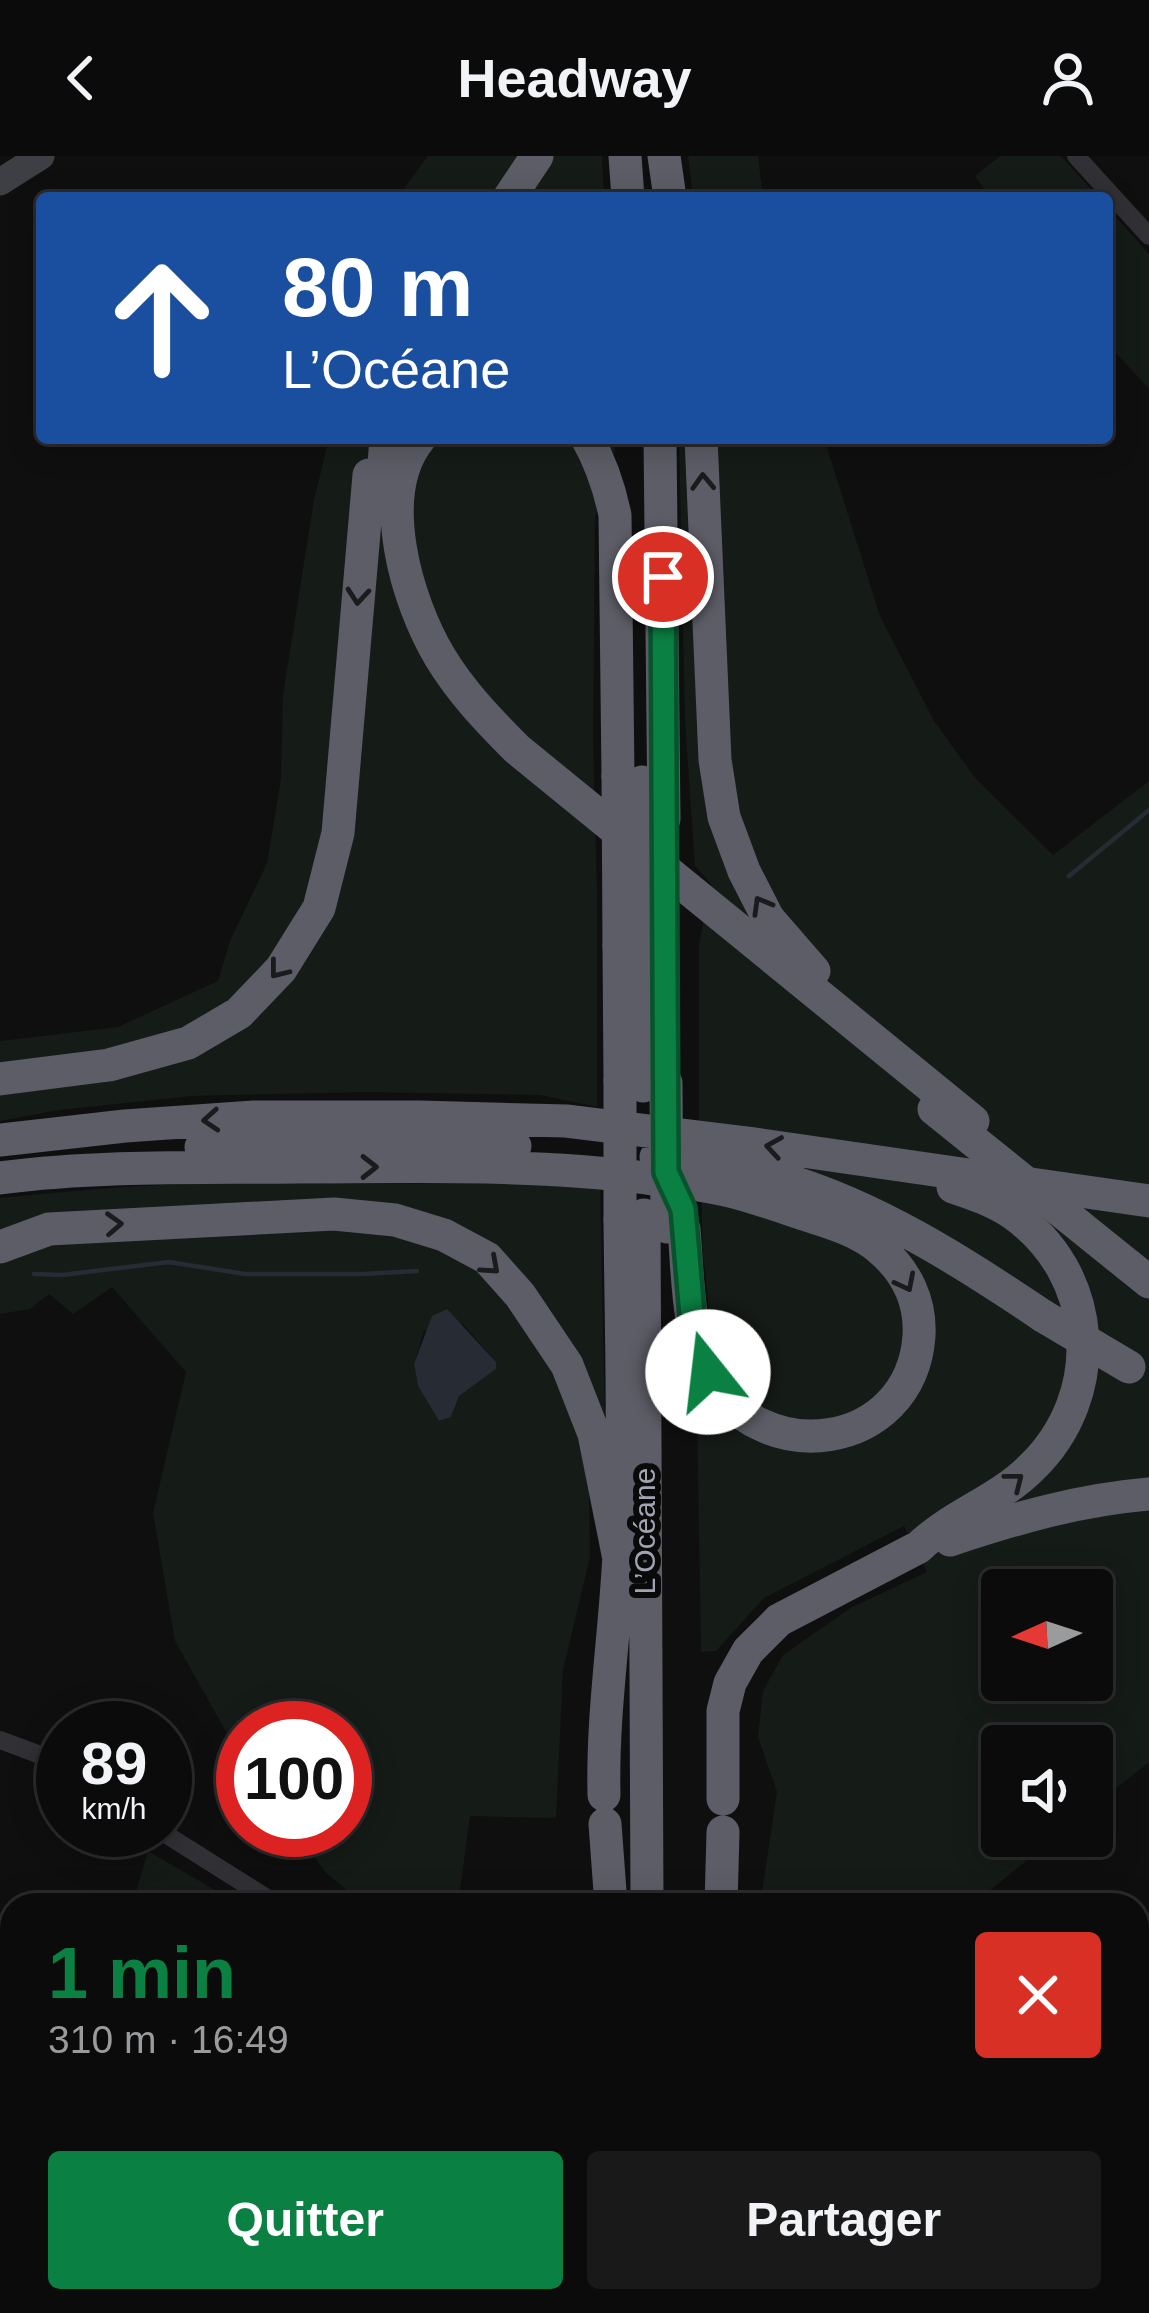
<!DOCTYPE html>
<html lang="fr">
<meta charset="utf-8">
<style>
:root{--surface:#0b0b0c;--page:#19191a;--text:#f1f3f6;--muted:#9a9b9d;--line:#2b2b2d;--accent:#0b8043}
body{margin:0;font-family:Helvetica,sans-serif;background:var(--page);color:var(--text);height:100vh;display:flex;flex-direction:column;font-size:45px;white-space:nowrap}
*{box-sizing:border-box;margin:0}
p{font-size:39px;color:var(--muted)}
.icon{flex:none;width:66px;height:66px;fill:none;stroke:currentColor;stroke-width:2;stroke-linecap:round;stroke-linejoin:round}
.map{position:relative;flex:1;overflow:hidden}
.drawer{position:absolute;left:0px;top:1737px;width:1149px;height:420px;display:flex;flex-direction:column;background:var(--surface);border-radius:36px 36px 0 0;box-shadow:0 6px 30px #0003,0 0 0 3px var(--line)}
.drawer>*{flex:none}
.top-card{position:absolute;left:36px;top:36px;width:1077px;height:252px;border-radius:12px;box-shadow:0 6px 30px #0003,0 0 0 3px var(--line);background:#1a4fa0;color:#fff;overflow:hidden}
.needle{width:78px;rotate:267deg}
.buttons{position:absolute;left:981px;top:1413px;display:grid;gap:24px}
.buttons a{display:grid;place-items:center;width:132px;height:132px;border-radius:12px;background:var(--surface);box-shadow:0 6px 30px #0003,0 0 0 3px var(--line);font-size:60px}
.speed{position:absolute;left:36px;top:1545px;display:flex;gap:24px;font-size:60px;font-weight:700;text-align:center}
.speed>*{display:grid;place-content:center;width:156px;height:156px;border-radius:50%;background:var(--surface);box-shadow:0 6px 30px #0003,0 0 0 3px var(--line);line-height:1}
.speed small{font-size:30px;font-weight:400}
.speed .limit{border:18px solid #d22;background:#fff;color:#111}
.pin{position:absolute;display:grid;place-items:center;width:102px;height:102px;color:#fff;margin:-51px;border:6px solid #fff;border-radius:50%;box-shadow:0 3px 12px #0007}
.me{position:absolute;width:132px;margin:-66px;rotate:344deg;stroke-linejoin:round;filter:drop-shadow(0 0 9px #0008)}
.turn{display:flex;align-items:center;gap:42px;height:252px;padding:0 48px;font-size:54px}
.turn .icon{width:156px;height:156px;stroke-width:2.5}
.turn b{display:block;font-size:84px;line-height:102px}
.round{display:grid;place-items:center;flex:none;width:126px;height:126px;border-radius:12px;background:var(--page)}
.summary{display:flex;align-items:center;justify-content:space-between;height:204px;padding:0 48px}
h1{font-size:72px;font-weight:700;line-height:90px;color:var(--accent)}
.primary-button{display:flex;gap:24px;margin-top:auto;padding:24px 48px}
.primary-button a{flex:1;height:138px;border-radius:12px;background:var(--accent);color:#fff;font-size:48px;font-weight:700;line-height:138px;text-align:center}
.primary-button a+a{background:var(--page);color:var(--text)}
header{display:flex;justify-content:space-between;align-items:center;height:156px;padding:0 48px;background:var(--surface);font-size:54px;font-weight:700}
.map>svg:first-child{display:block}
</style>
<header><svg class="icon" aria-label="back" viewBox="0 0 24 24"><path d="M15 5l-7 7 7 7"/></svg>Headway<svg class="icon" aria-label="person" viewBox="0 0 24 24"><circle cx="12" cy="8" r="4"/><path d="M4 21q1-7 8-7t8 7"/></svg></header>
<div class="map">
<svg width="1149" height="2157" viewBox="0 0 1149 2157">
<rect width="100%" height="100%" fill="#0f0f10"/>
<path fill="#151b17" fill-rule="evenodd" d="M428 0H602L604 42H397Z
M688 0H758L763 42H693Z
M1000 0H1061L1099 42H991L975 20Z
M1107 51 1149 98V233L1107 187Z
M329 282H615V295L595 362 593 581 597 737V951L540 939 366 936 192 940 59 954 0 965V885L118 871 218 825 230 785 267 707 281 623 283 539 314 344Z
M679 282H824L880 460 934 565 976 623 1053 699 1149 625V1606L1092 1652V1590H1002V1680H1057L972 1749H760L777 1636 758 1581 763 1535 783 1499 852 1451 927 1416 904 1370 764 1442 716 1495 701 1496 697 1252 724 1206 709 1153 703 1097 699 968V788L711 728 695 710 685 567ZM1002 1434H1092V1524H1002Z
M518 1026H600L605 1260 580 1287 589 1332 590 1401 563 1514 556 1662 470 1660 458 1749H365L326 1717 294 1674H345V1572H243V1606L175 1485 153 1357 186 1216 112 1131 73 1158 49 1138 30 1153 0 1158V1042C62 1036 123 1030 185 1028 296 1026 407 1030 518 1026ZM463 1168 496 1206V1213L459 1240 451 1261 439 1265 418 1230 414 1208 424 1175Z
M148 1695 241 1749H132Z
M0 1917 12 1918V2145H615V2157H35L0 2142Z"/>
<path fill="#262b34" d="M447 1153 496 1206V1213L459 1240 451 1261 439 1265 418 1230 414 1208 432 1160Z"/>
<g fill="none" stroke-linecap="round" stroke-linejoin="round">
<path stroke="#262b34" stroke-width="4.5" d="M1069 720 1149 654
M34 1118 62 1119 169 1106 245 1118H363L417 1115"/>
<path stroke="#303035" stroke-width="18" d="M1076 0 1149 80
M0 1584 43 1600 63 1613
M159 1674 278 1749
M535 2145 539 2157"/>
<path stroke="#3e3f45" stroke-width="27" d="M0 26 41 0"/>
<path stroke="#5c5d66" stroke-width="33" d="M625 0 628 42
M664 0 670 42
M509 42 537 0
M420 282C374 338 407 446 440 501 461 536 489 565 517 593L973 965
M587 282C601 307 609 330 615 359L618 620
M660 282 664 663
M701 282 715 604 724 661 744 715 768 762 814 815
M381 346 386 282
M619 790 620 925
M642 795 643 930
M0 923 109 909 188 887 239 857 281 813 319 752 338 677 369 319
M0 984 125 970 254 961H419L566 965 754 988 1149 1045
M201 991 380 985 515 990
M656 1001C699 1006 742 1010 783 1023 877 1051 963 1106 1043 1160
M0 1022C99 1009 201 1012 300 1011 416 1011 531 1007 646 1022 679 1026 713 1030 745 1039 762 1044 780 1050 797 1056 824 1065 857 1073 880 1093 906 1115 921 1145 919 1180 911 1295 758 1316 708 1216 687 1172 688 1121 684 1073
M644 1059 647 1749
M0 1091 49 1073 334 1058 395 1064 444 1079 487 1102 520 1139 567 1209 594 1278 619 1403
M1128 1109 1149 1126
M950 1384C1016 1362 1079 1344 1149 1338
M604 1639C602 1558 615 1479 619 1398 625 1287 621 1176 620 1064
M723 1643V1555L730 1527 748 1495 779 1464 919 1391C952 1359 998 1345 1031 1312 1107 1239 1099 1117 1012 1057 994 1045 974 1038 953 1031
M605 1668 611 1749
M721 1749 723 1676
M672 2145V2157"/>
<path stroke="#5c5d66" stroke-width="33" d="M618 620 619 790
M642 626V795
M620 925V1064
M666 927 667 1071
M934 953 1128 1109
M1043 1160 1129 1211"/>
</g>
<defs><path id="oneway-chevron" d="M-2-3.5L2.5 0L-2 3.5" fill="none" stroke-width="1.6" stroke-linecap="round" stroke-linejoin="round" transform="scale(3)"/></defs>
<g stroke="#1a1b1d">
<use href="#oneway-chevron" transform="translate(703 326) rotate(-92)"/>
<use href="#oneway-chevron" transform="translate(358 440) rotate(95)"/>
<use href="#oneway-chevron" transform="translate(761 749) rotate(-120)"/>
<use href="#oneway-chevron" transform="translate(278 814) rotate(128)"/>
<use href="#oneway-chevron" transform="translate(211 964) rotate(176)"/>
<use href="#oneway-chevron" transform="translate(774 991) rotate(-171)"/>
<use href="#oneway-chevron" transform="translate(369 1011)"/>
<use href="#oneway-chevron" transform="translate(114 1068) rotate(-3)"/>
<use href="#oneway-chevron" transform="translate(491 1110) rotate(42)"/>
<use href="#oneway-chevron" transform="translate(906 1127) rotate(63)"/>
<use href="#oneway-chevron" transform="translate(1015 1325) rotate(-38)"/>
</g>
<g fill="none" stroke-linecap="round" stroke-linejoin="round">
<defs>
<path id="route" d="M663 421 666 1016 683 1053 693 1171 708 1216"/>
</defs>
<use href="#route" stroke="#07532c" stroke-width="30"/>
<use href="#route" stroke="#0b8043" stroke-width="21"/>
</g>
<g text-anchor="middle" stroke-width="12" stroke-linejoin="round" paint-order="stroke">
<g font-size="30" fill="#a0a3b2" stroke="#0a0a0b">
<text transform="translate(645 1375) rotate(-90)" y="10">L’Océane</text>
</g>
</g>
</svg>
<div class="buttons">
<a><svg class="needle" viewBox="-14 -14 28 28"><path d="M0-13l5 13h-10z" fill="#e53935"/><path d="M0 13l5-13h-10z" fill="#9a9b9d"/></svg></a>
<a><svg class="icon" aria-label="sound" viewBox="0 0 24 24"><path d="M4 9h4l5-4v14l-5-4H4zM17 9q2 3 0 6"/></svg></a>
</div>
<div class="speed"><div>89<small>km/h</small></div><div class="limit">100</div></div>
<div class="pin" style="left:663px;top:421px;background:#d93025"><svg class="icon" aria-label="arrive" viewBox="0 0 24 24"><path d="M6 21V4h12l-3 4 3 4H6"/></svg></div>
<svg class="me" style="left:708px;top:1216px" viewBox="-20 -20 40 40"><circle r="19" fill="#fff"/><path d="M0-13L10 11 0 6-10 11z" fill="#0b8043"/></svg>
<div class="top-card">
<div class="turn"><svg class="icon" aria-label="ahead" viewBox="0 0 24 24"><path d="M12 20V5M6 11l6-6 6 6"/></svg><div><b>80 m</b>L’Océane</div></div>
</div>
<section class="drawer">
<div class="summary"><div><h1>1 min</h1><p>310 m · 16:49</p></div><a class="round" style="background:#d93025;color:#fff"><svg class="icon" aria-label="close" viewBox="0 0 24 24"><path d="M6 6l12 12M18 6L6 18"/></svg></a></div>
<div class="primary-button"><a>Quitter</a><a>Partager</a></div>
</section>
</div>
